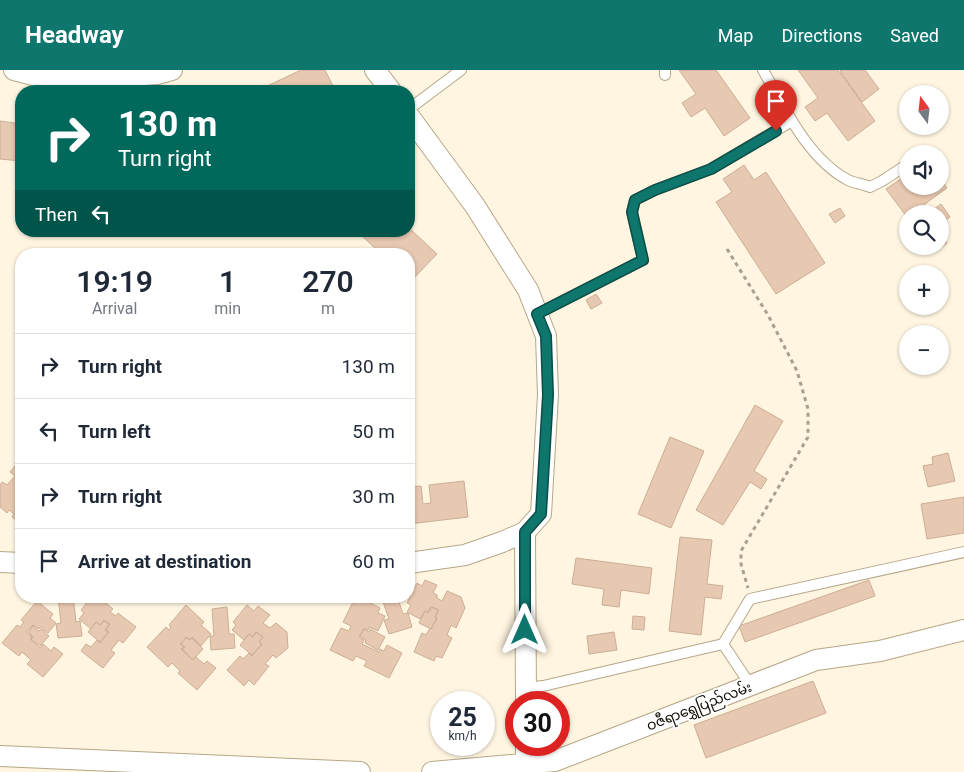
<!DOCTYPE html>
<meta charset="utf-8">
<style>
:root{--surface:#fff;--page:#f6f6f7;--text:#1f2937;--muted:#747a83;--line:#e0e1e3;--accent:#0f766e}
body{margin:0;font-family:Roboto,"Noto Sans Myanmar",sans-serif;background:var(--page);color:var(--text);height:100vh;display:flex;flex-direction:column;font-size:19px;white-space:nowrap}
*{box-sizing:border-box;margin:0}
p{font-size:16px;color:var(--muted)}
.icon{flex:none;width:28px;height:28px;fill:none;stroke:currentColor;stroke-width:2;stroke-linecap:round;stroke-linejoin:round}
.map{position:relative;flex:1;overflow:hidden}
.details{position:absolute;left:15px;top:178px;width:400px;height:355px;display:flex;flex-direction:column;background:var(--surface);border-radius:20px;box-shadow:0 1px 4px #0004}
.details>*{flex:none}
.guide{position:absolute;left:15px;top:15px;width:400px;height:152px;border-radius:20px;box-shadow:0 1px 4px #0004;background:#00695c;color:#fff;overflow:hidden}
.needle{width:32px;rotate:345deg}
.buttons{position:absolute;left:899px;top:15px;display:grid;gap:10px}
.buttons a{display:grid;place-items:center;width:50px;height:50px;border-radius:50%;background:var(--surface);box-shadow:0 1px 4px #0004;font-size:25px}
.speed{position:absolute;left:430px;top:621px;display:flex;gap:10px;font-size:25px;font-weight:700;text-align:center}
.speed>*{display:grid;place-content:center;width:65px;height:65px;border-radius:50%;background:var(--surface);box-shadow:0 1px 4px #0004;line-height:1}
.speed small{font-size:12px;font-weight:400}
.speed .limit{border:8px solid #d22;background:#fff;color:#111}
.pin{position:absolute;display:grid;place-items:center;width:42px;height:42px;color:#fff;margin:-51px -21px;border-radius:50% 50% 50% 0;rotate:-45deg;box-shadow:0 0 5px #0007}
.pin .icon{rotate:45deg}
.me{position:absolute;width:55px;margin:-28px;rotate:0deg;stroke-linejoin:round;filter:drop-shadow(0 0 4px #0008)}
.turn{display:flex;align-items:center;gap:18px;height:105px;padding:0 20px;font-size:22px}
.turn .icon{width:65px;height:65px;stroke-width:2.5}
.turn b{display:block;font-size:35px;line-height:42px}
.then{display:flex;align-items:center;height:48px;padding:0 20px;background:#0003;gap:10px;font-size:19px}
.eta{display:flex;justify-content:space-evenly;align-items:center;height:85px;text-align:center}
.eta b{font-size:30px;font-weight:600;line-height:35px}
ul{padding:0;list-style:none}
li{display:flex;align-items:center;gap:15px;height:65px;padding:0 20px;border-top:1px solid var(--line)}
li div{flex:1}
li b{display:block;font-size:19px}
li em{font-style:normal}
header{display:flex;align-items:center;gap:30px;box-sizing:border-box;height:70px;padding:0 25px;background:var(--accent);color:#fff}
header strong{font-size:24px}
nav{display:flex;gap:28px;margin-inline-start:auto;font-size:18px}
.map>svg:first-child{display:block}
</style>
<header>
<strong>Headway</strong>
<nav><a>Map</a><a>Directions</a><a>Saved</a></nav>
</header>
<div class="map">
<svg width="964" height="702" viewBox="0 0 964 702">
<rect width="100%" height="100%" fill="#fff5e1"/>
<path fill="#e7c8b0" stroke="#ccae96" d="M301 0H325L335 20 331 21H267L265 17Z
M679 0H716L750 48 724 66 705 38 691 47 682 33 696 24Z
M798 0H838L875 51 848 71 827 43 815 51 805 37 818 28Z
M842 0H865L879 19 862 32 840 1Z
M0 51 21 54V91L0 89Z
M744 95 754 110 766 102 825 193 776 224 716 132 732 122 723 109Z
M908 104V116H940V108L947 118 911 144H908L907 147 886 119Z
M941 134 950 147 946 150 948 152 940 158V144H927Z
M840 138 845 146 835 153 829 144Z
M409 158 437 184 411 211 409 209V184H381L357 161H409Z
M940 164 947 173 936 182 932 176H940Z
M596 224 602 233 591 239 586 230Z
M755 335 783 351 754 401 767 409 761 419 750 412 723 455 696 440Z
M670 367 704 381 671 458 638 444Z
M948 383 955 411 928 417 923 396 933 394 932 387Z
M21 389V419L17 424 20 427 16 432 21 436V454L12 447 14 444 9 440 7 443 0 437V415L2 412 7 415 15 406 10 402Z
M464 411 468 447 409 454V417L421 416 423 434 431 433 429 415Z
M964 427V463L927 469 921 434Z
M680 467 712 470 707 514 723 516 721 529 705 527 701 565 669 561Z
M576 488 652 498 649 524 621 520 619 537 602 535 604 519 572 514Z
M425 510 437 515 433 523 437 525V528L442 531 447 521 461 527 465 538 456 558 451 555 447 565 452 568 442 588 436 586 434 591 414 582 422 563 426 565 430 558 431 559 437 548 435 547 439 540 431 537 428 542 425 541 420 549 407 542 411 535 407 533 417 513 422 516Z
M869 510 875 526 745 572 739 556Z
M58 526H73L76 552 80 551 82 566 58 568 56 554 61 553Z
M92 526H97L113 539 110 542 116 546 118 543 136 557 123 573 119 570 111 580 115 583 103 598 81 581 86 574 91 577 97 570 100 573 109 562 106 560 110 554 104 550 100 555 96 552 91 559 79 549 84 543 81 540Z
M356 526 380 538 378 543 385 546 378 561 369 557 368 560 364 558 359 567 364 570 362 574 379 582 380 579 384 581 387 575 402 583 389 608 364 596 367 591 356 586 353 591 330 580 341 558 349 561 351 556 343 552Z
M381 526H397L403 544 408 543 412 557 389 564 384 550 389 549Z
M37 531 53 544 50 548 56 553 48 563 40 557 39 559 33 555 26 562 32 567 30 569 40 578 43 574 51 581 54 577 63 584 43 607 27 594 31 590 22 582 19 586 2 573 17 555 20 557 24 552 21 550Z
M186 535 204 552 201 555 211 564 201 576 192 567 190 570 186 567 180 574 184 577 181 579 193 590 196 587 204 594 207 591 216 598 197 620 178 603 180 601 172 593 168 597 147 577 166 557 169 560 171 557 169 555Z
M247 535 254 541 258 536 270 545 263 553 270 558 276 553 287 562 288 578 276 588 273 585 265 594 269 596 254 615 249 610 244 616 227 600 240 586 243 589 249 583 252 586 262 574 259 572 263 567 256 562 253 567 249 564 244 570 232 560 236 555 233 552Z
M227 537 229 564H234L235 578 211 580 210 566H214L212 539Z
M432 537 438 540 435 547 437 548 431 559 419 553 425 541 428 543Z
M633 546 645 547 644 560 632 559Z
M104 551 109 554 105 560 108 562 100 572 88 562 96 552 100 555Z
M33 556 39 561 41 559 49 566 40 576 31 569 33 567 28 562Z
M364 559 369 562 370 559 385 567 378 580 365 573 366 570 360 566Z
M256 562 263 567 259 572 262 574 252 585 240 575 249 564 253 567Z
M614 562 617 580 589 584 587 566Z
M187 567 190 570 192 568 203 579 193 590 182 579 185 577 181 574Z
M813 611 826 643 706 688 694 655Z"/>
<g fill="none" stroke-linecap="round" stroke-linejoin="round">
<defs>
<path id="service" d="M665 0V5
M763 0C784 37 808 89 848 110 854 113 863 114 870 117L882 111 908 94
M409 39 461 0
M922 84H923
M537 244 643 190 632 142 635 130 655 120 711 99 792 51
M751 616 723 574 750 529 964 482
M526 618 543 616 723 574"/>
<path id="minor" d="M14 0 41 7 100 8 158 4 172 0
M375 0 391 21
M409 46 475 136 528 220 546 266 548 325 541 444 525 462 502 472 465 485 409 493
M525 462 526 632
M0 492 21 493
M526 675V693
M0 686 360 702
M432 702 555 691 816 590 880 581 964 560"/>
</defs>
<use href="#service" stroke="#b6a787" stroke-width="12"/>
<use href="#minor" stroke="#b6a787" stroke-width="22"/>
<path stroke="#a79f8f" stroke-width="3" stroke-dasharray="4 4" stroke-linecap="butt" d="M727 179 768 245 797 301 808 339V367L741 481V494L748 518"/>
<use href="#service" stroke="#fff" stroke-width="10"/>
<use href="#minor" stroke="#fff" stroke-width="20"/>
</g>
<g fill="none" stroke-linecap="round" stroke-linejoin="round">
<defs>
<path id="route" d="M525 560V462L541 444 548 325 546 266 537 244 643 190 632 142 635 130 655 120 711 99 776 61"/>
</defs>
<use href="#route" stroke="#0a4d48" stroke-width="12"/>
<use href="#route" stroke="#0f766e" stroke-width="9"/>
</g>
<g text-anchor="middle" stroke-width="4" stroke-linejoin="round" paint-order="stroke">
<g font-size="14" fill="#100b02" stroke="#fff">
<text transform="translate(699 636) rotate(-21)" y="5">ဝဇီရာရွှေပြည်လမ်း</text>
</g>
</g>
</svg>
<div class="buttons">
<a><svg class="needle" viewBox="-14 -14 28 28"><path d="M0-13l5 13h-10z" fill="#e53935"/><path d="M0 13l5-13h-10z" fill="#747a83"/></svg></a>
<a><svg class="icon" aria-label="sound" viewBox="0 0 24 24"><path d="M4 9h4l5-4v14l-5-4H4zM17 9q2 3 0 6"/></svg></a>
<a><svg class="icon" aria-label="search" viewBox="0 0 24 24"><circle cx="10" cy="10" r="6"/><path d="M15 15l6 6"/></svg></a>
<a>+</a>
<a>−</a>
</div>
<div class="speed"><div>25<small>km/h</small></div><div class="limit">30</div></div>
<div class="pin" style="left:776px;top:61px;background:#d93025"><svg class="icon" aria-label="arrive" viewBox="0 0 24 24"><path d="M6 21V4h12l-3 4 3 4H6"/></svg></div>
<svg class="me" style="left:525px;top:560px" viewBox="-20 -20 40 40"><path d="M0-17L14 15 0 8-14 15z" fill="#0f766e" stroke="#fff" stroke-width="4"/></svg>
<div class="guide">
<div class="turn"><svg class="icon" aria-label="right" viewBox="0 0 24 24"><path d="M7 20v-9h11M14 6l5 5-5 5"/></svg><div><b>130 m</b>Turn right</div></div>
<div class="then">Then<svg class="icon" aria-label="left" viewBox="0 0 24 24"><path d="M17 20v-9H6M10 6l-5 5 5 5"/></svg></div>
</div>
<section class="details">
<div class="eta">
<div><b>19:19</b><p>Arrival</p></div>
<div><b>1</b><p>min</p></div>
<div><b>270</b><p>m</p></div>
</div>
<ul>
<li><svg class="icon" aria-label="right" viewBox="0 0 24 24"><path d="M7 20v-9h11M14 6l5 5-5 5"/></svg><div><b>Turn right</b></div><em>130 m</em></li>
<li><svg class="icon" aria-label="left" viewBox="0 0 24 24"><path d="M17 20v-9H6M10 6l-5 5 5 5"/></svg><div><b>Turn left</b></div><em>50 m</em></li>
<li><svg class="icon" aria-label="right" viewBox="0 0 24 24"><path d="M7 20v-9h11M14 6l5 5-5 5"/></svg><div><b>Turn right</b></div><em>30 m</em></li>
<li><svg class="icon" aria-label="arrive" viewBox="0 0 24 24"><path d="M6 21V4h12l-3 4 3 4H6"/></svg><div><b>Arrive at destination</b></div><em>60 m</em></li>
</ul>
</section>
</div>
